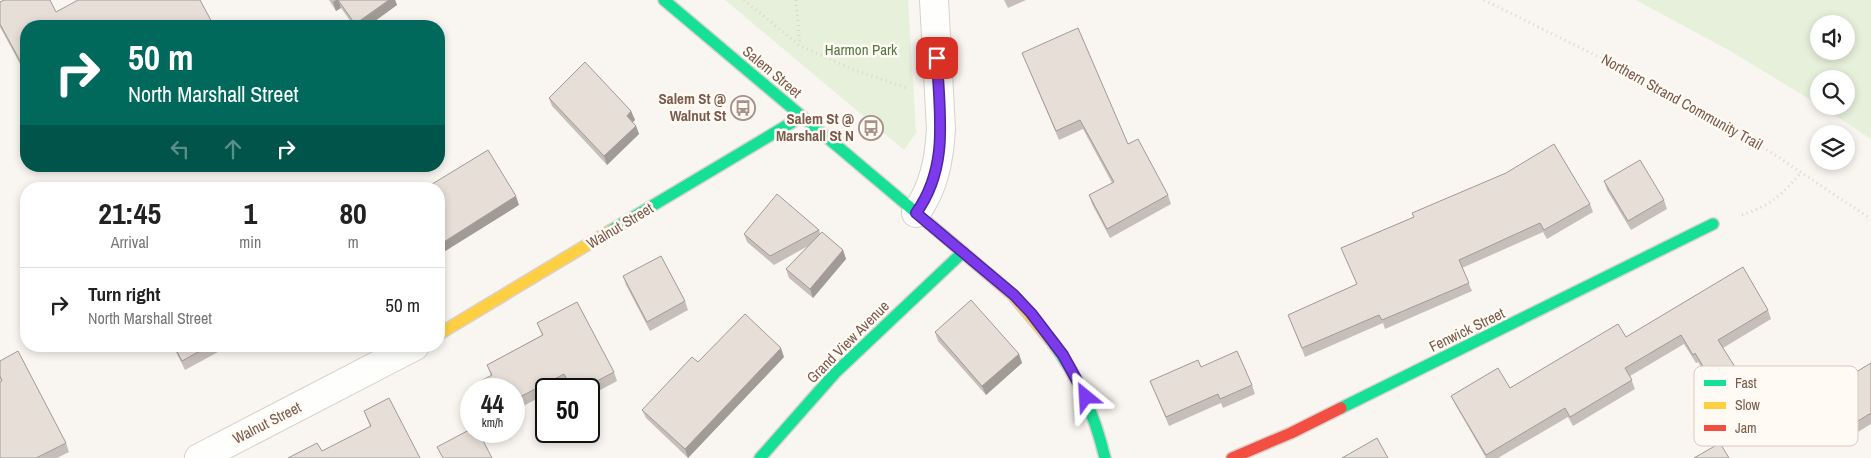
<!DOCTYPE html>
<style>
:root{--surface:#fff;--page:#f6f6f6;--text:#222;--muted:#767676;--line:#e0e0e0}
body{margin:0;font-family:"Archivo Narrow",sans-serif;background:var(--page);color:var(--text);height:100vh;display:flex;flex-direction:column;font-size:19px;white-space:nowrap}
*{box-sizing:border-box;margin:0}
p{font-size:16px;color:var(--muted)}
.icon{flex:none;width:28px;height:28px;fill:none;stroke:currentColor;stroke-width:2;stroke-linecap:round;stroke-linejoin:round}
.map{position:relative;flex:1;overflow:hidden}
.sheet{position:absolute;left:20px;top:182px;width:425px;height:170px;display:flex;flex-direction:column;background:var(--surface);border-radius:20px;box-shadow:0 2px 8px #0003}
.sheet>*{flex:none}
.banner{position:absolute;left:20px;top:20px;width:425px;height:152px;border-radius:20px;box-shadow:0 2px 8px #0003;background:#00695c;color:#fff;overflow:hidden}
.buttons{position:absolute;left:1810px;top:15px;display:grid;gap:10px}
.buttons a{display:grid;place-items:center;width:45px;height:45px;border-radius:50%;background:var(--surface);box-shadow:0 2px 8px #0003;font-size:25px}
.speed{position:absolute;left:460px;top:378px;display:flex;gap:10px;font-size:25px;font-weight:700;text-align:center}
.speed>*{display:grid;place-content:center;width:65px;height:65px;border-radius:50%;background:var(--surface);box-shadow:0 2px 8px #0003;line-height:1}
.speed small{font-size:12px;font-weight:400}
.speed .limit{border:2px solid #111;border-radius:8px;background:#fff;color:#111}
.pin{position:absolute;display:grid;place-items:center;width:42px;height:42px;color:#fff;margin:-21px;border-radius:10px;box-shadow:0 2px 8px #0006}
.me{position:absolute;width:55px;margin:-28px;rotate:333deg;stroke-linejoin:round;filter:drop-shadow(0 0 4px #0008)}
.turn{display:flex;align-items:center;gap:18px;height:105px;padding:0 25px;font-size:22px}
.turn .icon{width:65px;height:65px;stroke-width:2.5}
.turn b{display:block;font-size:35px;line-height:42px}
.lanes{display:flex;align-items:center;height:48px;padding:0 25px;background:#0003;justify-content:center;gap:25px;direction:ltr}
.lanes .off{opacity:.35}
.eta{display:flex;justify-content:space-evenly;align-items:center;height:85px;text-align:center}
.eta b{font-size:30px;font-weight:700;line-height:35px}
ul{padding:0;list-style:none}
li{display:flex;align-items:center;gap:15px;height:75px;padding:0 25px;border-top:1px solid var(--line)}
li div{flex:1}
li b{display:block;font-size:19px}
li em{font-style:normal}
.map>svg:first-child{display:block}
</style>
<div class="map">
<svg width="1871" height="458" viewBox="0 0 1871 458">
<rect width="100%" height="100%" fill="#f9f5f0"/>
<path fill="#e7f0db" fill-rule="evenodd" d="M725 0H908L916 133 904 150Z
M1636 0H1871V139L1821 106H1846V79H1819V105L1732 52ZM1819 24H1846V51H1819Z"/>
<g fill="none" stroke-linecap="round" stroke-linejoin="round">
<defs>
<path id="street" d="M916 213C934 187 939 161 941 129L934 0
M199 458 415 346"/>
<path id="fast" d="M664 0 945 237
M610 231 801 117
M1053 343C1079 378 1095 416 1105 458
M1341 408 1713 224
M760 458 835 373 963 252"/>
<path id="slow" d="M945 237 1013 295 1053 343
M439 334 610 231"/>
<path id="jam" d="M1232 458 1291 433 1341 408"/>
</defs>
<use href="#street" stroke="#d7d1cb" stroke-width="30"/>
<use href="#fast" stroke="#d9d2cb" stroke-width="14"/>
<use href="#slow" stroke="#d9d2cb" stroke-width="14"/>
<use href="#jam" stroke="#d9d2cb" stroke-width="14"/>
<path stroke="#dcd5d0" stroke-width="3" stroke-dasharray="1 4" stroke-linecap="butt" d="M744 0 800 46 854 70 907 88
M796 0 800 45
M1484 0 1607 61 1748 137 1871 219
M1742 215C1769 206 1783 195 1801 172"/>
<use href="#street" stroke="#fefefd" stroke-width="28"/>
<use href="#fast" stroke="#16e098" stroke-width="11"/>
<use href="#slow" stroke="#ffcf43" stroke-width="11"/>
<use href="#jam" stroke="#f24e42" stroke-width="11"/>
</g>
<path fill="#c6bfb9" d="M200 0 26 26V75L0 27V2L56 12Z
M329 0H395L397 5 368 26H354L341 8 336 11Z
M1004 0H1026L1008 8Z
M1022 53 1128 144 1168 195 1171 204 1110 238 1092 204 1089 195 1112 183 1083 129 1059 140Z
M549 98 631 111 635 120 632 122 636 126 639 134 607 165 552 106Z
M1604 181 1664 200 1667 209 1631 230 1607 190Z
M1590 204 1593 212 1547 239 1543 232 1462 268 1472 291 1385 329 1383 323 1305 357 1288 315 1357 284 1341 248 1414 217 1412 213Z
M819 230 820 233 843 250 846 259 813 298 789 278 786 269 808 246 774 265 747 242 744 234Z
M623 276 685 301 688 310 650 331 626 285Z
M1768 310 1771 319 1723 348 1735 367 1738 376 1715 390 1698 362 1696 363 1684 344 1630 376 1635 389 1573 426 1568 417 1498 458H1486L1455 404 1451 396 1510 388 1626 337Z
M537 323 614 372 617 381 589 396V389H570L567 383 555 389H546V394L514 411V389H479L477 383 491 376 487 365 542 335Z
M935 332 1019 354 1022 363 986 395 938 341Z
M173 346H229L185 370Z
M784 357 688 458 646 418 642 410 698 362Z
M0 361 66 443 69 452 57 458H0L1 381 0 379Z
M1871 363V424L1853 435 1831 397 1828 389Z
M1201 367 1252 385 1255 394 1223 408 1221 403 1169 426 1150 381Z
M364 411 420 458 370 426Z"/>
<path fill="#a19b96" d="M336 0H338L341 8 336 11 333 2Z
M389 0H395L397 5 368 26H356L355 24Z
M631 111 635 120 630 125 627 116Z
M636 126 639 134 607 165 604 156Z
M516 196 519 205 439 255V245Z
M843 250 846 259 813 298 810 289Z
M284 346H290L285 349Z
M781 348 784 357 688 458 685 449Z
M1019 354 1022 363 986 395 982 386Z"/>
<path fill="#e6ded7" stroke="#a19b96" d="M4 0H50L56 12 78 0H200L214 26H26V72L0 24V2Z
M338 0H389L355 24Z
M1078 28 1128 144 1138 139 1168 195 1107 229 1089 195 1114 182 1080 120 1056 131 1022 53Z
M585 62 631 111 627 116 636 126 604 156 549 98Z
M1554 144 1590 204 1544 230 1540 223 1459 260 1469 283 1382 320 1379 315 1302 348 1288 315 1357 284 1341 248 1414 217 1412 213 1506 173Z
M488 150 516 196 439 245V189H424Z
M1640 160 1664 200 1628 221 1604 181Z
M777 194 819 230 770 256 744 234Z
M822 232 843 250 810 289 786 269Z
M661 256 685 301 647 322 623 276Z
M1743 267 1768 310 1718 340 1735 367 1712 381 1695 353 1693 355 1681 335 1625 368 1632 380 1570 417 1565 408 1486 455 1451 396 1498 368 1510 388 1618 324 1626 337Z
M26 286V293L23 287Z
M971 300 1019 354 982 386 935 332Z
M577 302 614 372 582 389H572L564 374 514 400V389H480L477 383 492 375 487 365 543 335 537 323Z
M745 314 781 348 685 449 642 410 692 357 698 362Z
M174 346H209L182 361Z
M18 351 66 443 36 458H0V382L2 381 0 376V361Z
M1237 351 1252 385 1220 399 1218 394 1166 417 1150 381 1198 360 1201 367Z
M1871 363V413L1850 426 1828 389Z
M389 398 420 458H288L317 443 322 451 371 426 364 411Z
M471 429V431H478L492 458H443L437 447Z
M1377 438 1388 458H1342Z
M1720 443 1729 458H1694Z"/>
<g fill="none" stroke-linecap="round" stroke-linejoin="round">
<defs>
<path id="route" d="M937 58C939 112 950 166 916 213L1014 295 1031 313 1063 355 1086 397"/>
</defs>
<use href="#route" stroke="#51269a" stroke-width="12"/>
<use href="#route" stroke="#7c3aed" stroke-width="9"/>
</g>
<defs>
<symbol id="bus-ring" viewBox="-11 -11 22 22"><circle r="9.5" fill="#fffaf3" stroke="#a69286" stroke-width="1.5"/><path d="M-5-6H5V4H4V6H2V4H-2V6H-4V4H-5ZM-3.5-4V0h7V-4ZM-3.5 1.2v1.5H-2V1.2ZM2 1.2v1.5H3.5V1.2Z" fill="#a69286"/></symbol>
</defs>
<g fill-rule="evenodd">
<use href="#bus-ring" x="729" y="94" width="28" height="28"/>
<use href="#bus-ring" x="857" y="114" width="28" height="28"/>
</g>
<g text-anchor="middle" stroke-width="5" stroke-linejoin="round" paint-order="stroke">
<g font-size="15" fill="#537a41" stroke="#fffaf3">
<text x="861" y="55">Harmon Park</text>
</g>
<g font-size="15" fill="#7a5c4d" stroke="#fffaf3">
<text transform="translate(772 72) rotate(40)" y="5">Salem Street</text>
<text transform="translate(1682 102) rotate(29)" y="5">Northern Strand Community Trail</text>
<text transform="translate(620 226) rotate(-31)" y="5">Walnut Street</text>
<text transform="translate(1467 330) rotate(-26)" y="5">Fenwick Street</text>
<text transform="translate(848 342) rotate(-45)" y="5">Grand View Avenue</text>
<text transform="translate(267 423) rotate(-27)" y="5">Walnut Street</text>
</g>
<g font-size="15" font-weight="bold" fill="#7a5c4d" stroke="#fffaf3" text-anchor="end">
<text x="726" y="104">Salem St @<tspan x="726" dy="17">Walnut St</tspan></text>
<text x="854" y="124">Salem St @<tspan x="854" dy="17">Marshall St N</tspan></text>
</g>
</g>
<rect x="1694" y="366" width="164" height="80" rx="8" fill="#fffaf3" stroke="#d7cbc1" stroke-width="1"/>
<rect x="1704" y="380" width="22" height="6" fill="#16e098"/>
<rect x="1704" y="402" width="22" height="7" fill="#ffcf43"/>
<rect x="1704" y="425" width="22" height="6" fill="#f24e42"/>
<g font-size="14" fill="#7a5c4d">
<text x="1735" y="388">Fast</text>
<text x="1735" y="410">Slow</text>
<text x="1735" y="433">Jam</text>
</g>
</svg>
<div class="buttons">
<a><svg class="icon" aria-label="sound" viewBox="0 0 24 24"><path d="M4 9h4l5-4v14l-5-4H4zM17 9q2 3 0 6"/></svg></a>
<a><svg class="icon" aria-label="search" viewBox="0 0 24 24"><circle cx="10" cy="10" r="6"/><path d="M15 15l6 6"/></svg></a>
<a><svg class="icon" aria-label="layers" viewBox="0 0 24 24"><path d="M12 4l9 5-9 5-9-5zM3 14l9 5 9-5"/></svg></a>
</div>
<div class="speed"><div>44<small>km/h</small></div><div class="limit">50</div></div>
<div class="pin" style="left:937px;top:58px;background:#d93025"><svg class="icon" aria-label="arrive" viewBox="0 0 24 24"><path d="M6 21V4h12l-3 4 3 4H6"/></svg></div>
<svg class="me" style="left:1086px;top:397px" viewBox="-20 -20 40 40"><path d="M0-17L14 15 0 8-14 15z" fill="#7c3aed" stroke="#fff" stroke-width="4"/></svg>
<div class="banner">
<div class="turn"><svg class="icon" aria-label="right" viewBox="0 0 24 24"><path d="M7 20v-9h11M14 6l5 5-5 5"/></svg><div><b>50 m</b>North Marshall Street</div></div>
<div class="lanes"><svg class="icon off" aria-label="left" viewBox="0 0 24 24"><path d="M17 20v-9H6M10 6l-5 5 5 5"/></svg><svg class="icon off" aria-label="ahead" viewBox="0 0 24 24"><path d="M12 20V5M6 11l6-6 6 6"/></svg><svg class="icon" aria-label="right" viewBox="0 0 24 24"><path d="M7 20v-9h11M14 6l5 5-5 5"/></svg></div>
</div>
<section class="sheet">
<div class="eta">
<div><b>21:45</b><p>Arrival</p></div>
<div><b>1</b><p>min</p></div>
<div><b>80</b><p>m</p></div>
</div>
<ul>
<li><svg class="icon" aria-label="right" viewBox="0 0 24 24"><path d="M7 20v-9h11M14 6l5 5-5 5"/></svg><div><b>Turn right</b><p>North Marshall Street</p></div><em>50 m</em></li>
</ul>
</section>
</div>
